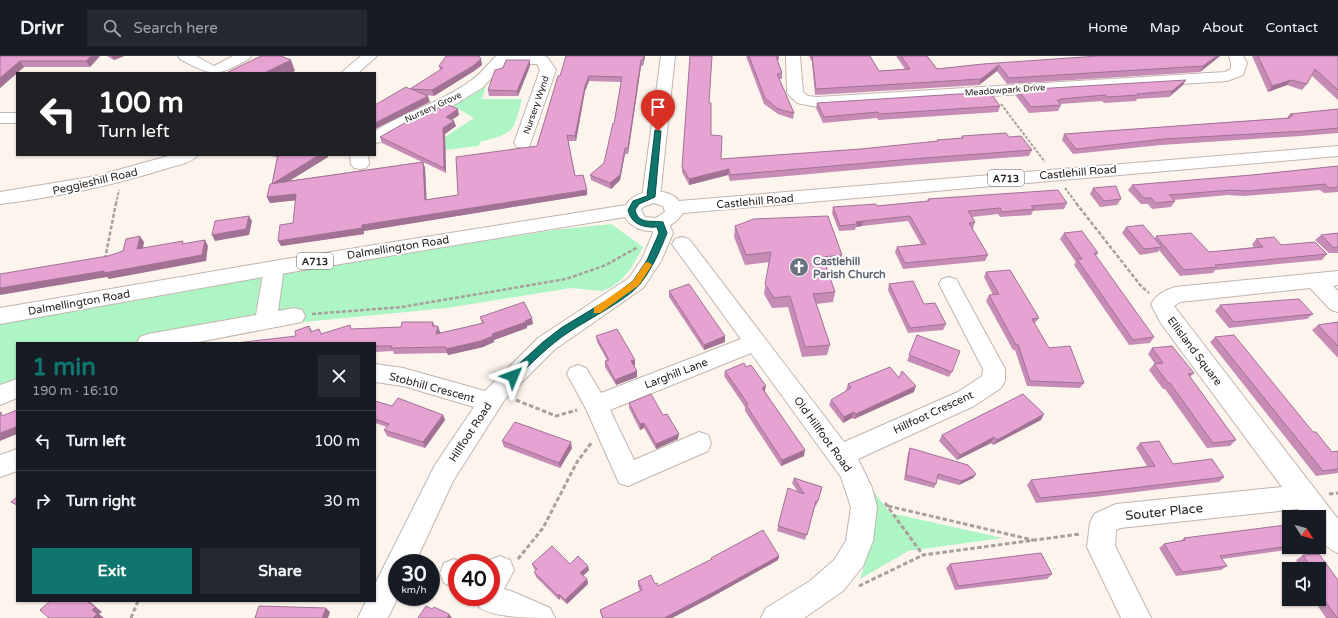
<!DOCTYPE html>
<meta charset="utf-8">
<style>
:root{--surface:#171b24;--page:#242831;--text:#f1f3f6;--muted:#9ea1a6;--line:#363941;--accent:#0f766e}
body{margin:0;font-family:"Varela Round",sans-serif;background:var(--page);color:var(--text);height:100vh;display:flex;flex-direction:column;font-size:15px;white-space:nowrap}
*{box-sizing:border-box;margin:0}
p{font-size:13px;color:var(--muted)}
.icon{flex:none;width:22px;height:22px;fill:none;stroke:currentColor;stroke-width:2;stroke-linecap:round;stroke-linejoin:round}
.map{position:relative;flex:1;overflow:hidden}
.sheet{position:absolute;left:16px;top:286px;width:360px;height:260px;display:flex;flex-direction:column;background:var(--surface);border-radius:0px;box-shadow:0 1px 3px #0004}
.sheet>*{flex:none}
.banner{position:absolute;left:16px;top:16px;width:360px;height:84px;border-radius:0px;box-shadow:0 1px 3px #0004;background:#202124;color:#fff;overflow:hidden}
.needle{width:26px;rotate:127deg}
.tools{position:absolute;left:1282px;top:454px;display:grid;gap:8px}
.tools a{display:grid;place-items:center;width:44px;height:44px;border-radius:0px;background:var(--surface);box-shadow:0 1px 3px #0004;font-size:20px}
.speed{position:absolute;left:388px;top:498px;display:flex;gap:8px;font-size:20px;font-weight:700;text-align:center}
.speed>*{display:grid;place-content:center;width:52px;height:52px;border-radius:50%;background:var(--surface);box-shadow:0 1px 3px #0004;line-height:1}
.speed small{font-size:10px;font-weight:400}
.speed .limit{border:6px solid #d22;background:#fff;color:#111}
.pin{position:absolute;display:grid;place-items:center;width:34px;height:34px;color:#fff;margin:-41px -17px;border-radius:50% 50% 50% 0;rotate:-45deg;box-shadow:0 0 4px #0007}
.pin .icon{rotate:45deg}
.me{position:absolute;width:44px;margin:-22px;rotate:46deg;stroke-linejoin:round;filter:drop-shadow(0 0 3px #0008)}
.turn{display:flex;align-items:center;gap:14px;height:84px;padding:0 16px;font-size:18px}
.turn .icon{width:52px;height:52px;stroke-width:2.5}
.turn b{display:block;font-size:28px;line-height:34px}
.round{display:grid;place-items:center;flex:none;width:42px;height:42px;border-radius:0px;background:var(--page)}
.head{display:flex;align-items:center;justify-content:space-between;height:68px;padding:0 16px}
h1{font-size:24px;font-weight:700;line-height:30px;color:var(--accent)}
.action{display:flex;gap:8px;margin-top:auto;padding:8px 16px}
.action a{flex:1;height:46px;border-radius:0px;background:var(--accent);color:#fff;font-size:16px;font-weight:700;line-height:46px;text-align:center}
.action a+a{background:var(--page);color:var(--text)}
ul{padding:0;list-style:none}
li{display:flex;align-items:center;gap:12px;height:60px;padding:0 16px;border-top:1px solid var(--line)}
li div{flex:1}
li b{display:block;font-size:15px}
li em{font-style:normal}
header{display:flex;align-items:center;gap:24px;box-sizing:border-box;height:56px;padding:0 20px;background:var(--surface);border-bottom:1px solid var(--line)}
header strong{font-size:19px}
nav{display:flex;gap:22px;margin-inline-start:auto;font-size:14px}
.search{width:280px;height:36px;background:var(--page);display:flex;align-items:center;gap:10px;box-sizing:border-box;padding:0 14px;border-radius:0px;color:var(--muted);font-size:15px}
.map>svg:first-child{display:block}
</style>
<header>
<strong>Drivr</strong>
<div class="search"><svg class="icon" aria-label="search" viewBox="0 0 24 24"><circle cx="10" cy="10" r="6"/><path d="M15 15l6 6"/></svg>Search here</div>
<nav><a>Home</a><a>Map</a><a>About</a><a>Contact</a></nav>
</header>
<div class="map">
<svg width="1338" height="562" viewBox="0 0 1338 562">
<rect width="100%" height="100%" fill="#fdf4ed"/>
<path fill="#aef5c6" d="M486 30 482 43H522C513 78 515 76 480 86L479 90 420 97 474 62 450 48 464 44Z
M611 168 643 191 632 211 621 224 610 232 602 235 571 232 447 252 274 269 148 287H17V336L0 344V260L554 174Z
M870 431 890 457 1003 482 908 495 860 523 872 486 877 460Z"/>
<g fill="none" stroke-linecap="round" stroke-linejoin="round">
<defs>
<path id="minor" d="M178 0H196L214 10 233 0H251L249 3C215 21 214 21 180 3Z
M361 0H377L358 17H341Z
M496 0H544L547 1 556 14 529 91 523 92 517 91 514 87 540 14 537 8H505L482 32 454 49 402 73 381 86 375 87V75C405 56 440 47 469 26 479 20 487 9 496 0Z
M661 0H675L660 141 658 145 651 147 644 145 642 141Z
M786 0H800L803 36 808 40 817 41 1225 16 1231 13V7L1229 0H1243L1247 7 1243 19 1227 25 817 51 797 47 787 37Z
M0 57H17V67H0Z
M172 99H198C192 107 174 110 165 113 111 130 56 141 0 148V136L96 120Z
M350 99H368L369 108 366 112 360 113 354 112 351 108Z
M660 162 667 163 673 177 661 205 643 232 554 294 505 343 453 425 415 507H397V541H398L388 562H358L366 545H375V528L435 409 474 351 403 330 375 326V308L403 312 485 335 538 282 629 222 642 203 653 177 650 168 653 163Z
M682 181 689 183 844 386 958 336 982 320 983 313 939 228 942 223 949 221 956 223 1005 313V325L1001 332 974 350 858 403 872 432 877 451 873 485 863 510 843 535 804 562H761L766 552 810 525 834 504 846 485 851 451 841 421 751 297 610 354 634 404 699 376 708 379 711 387 708 395 628 430 619 427 586 353 567 318 570 312 578 309 586 312 601 337 741 283 672 188 675 183Z
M274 205 281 207 284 212 278 255 294 252 302 254 305 260 302 266 193 287H137L140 281 148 278 256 259 264 212 267 207Z
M1338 215V229L1333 230 1338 235V256L1331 254 1310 232 1180 246 1174 250 1338 463V497C1319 489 1319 480 1319 461H1305L1298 453 1120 472 1116 474 1115 490 1151 562H1121L1087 491 1090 467 1094 458 1116 448 1282 431 1160 266 1151 248C1156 239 1165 234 1175 231Z
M17 323V342L0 349V329Z
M17 393V415L0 421V399Z
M500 500 510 504 514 514 504 533 516 537 550 552 555 562C535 562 495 562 480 552 477 549 476 545 475 541H491V507H489L490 504Z
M454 503 463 507H457V533L444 527 440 517 444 507Z"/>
<path id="major" d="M1338 90V100L683 157C670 177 639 183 625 161L274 219 0 268V252L274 205 626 149C635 133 667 130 679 145ZM653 147 663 150 665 156 656 162 645 161 641 154 643 151Z"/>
</defs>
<use href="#minor" stroke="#c1b5ae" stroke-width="2"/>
<use href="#major" stroke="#c1b5ae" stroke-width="2"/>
<path stroke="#a8a09b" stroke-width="2" stroke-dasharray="3 1.5" stroke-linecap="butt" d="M1001 48 1045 106
M1065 132 1077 148
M116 148 119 134"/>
<path stroke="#a8a09b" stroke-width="2.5" stroke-dasharray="4 2" stroke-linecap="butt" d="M1076 147 1141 230 1149 237
M105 203 116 147
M312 258 402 251 566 223 606 209 638 191"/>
<path stroke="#a8a09b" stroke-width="3" stroke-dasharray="4.5 2.5" stroke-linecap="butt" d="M516 344 556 360 577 354
M1329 438 1338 437
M885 447 923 499 1080 478
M888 450 1033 484
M518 503 543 472 577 406 592 386
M859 530 923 499
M131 562 138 545"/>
<use href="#minor" fill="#fff" fill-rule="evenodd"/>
<use href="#major" fill="#fff" fill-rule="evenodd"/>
</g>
<path fill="#c68cb5" d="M0 0H100L90 11H24L0 32Z
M107 0H124L114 4Z
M645 0 643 10H641L628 98H625L620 124 611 133 591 124 590 119 604 107 614 68 621 26 589 25 585 35 576 85H568L575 120 587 139 364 175V178L281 190 293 167 296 144 270 147 267 141 272 128 277 101 264 99H328V101L288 125 422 106 382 87 380 81 459 59 452 64 456 70 445 78 446 117 423 106 425 112 426 144 458 139 537 90 560 20Z
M746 0H779V4H777L782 17V23H779L794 57 793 63 778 58 764 48Z
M809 0H870L879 15 905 13 896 0H927L937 13 983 8 1220 0 1200 16 1007 28 997 15 979 29 815 39 812 6Z
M1252 0H1338V44L1311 19 1307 28 1302 34 1287 29 1268 36Z
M480 2 482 9 474 15 434 40 425 39 430 46 410 33 440 14 439 10Z
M530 10 518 40H489L488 34Z
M1183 29 1169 41 1137 43 1136 45 1104 47 1102 45 1060 48 1061 49 1058 55 1029 57 1016 40 1018 34Z
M709 47 711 79 721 103 861 93 936 86 937 84 961 82 962 80 1009 81 1032 94 1029 100 910 109 730 125 728 119 689 129 682 116V111Z
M817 47 1000 50 998 56 878 64 877 62 823 67 816 52Z
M1338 53V77L1301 80 1161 89 1073 98 1062 84 1064 78 1287 62 1290 58Z
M1338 110V136L1324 137 1320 134 1244 140 1228 139 1173 144 1175 145 1171 151 1152 153 1148 148H1141L1128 134 1132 129 1252 119Z
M1093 132 1121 143 1117 149 1100 151 1090 138Z
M928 143 1067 147 1064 153 1033 155 1031 159 1000 161 998 158 972 161 975 166 973 172H972L988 199 985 205 903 213 895 196 897 191 921 188 908 165 862 170 856 171 855 174 839 175 832 157 833 151 877 150 927 145Z
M735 170 842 199 839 209 826 211 835 236 833 246 816 248 830 289 827 299 802 301 788 251 772 252 764 238 769 206 745 209 734 181Z
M1126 171 1155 182 1156 180 1209 196 1254 191 1252 189 1256 183 1327 198 1322 204 1215 214 1213 217 1180 220 1159 194 1158 196 1140 199 1122 177Z
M1064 177 1098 197 1096 200 1154 281 1150 287 1129 289 1074 209 1076 206 1060 183Z
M1338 177V197H1329L1315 184 1321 179Z
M986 216 1039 262 1035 267 1034 268 1049 292 1084 327 1080 332 1027 330 1015 294H1013L986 245 989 239H993L984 221Z
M889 228 924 248 946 268 943 274 908 277 888 234Z
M669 235 725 286 704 294 669 241Z
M1220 249 1313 258 1307 263 1229 272 1215 255Z
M480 261 533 268 527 270V272L494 284V286L483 291 448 299 447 297 394 298 393 295 375 296V287L296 280 309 270 312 275 322 278 352 273 401 271 433 266 435 270 440 276V277L482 267Z
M1338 266V302L1312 274 1318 269Z
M917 279 952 316 949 321 907 305Z
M596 280 635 304V309L634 310 637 315V321L616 329 605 311V305L607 304 597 286Z
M1215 281 1313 376 1332 396 1338 395V417L1316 420 1210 286Z
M1152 292 1194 317 1190 321 1236 384 1230 390 1207 392 1165 333H1163L1149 314 1154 308H1155L1148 298Z
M725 315 765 335 804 400 781 410 745 355V351L724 320Z
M899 322 914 336 854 363 852 362 843 367 829 349 831 344 847 334H846L848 328Z
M375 345 392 350 443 359 445 364 425 392 387 380 384 374 387 371 375 367Z
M629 347 678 383 656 393 644 372 640 374 629 352Z
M1041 364 993 389 991 387 957 404 939 385 942 379Z
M502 385 572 392 560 412 504 391Z
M1140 387 1173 408 1224 421 1219 426 1094 441 1036 447 1027 429 1031 424 1147 410 1136 392Z
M910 392 976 418 973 422 959 429 937 423 936 428 934 432 904 424 908 397Z
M794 422 818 445 816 450H815L805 484 777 475 788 432 798 436 792 427Z
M1289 473V491H1297L1294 493 1222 503 1227 510 1221 514 1176 520 1159 492 1164 488 1181 485 1184 482Z
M1319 498 1338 562H1326L1313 543H1319V513H1302L1296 504 1303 499Z
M779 500 778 504 710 542 672 562H602L601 559 600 554 640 535 638 530V525L655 528 658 530 711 504V502Z
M532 508H570L589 514 583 520 587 523 588 528 567 548 560 542 559 544 536 521 534 516 536 515 534 513Z
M950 508 1052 518 1047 523 955 534 946 512Z"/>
<path fill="#a17293" d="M91 0H100L90 11 86 5Z
M111 0H124L114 4Z
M644 0H645L643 10V4Z
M1217 0H1220L1200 16 1203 10Z
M481 3 482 9 474 15 434 40 432 34Z
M291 4 295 15 291 17H264Z
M530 4V10L518 40 517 35Z
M641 4V10L628 98V92Z
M20 5 24 11 0 32V22Z
M999 9 997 15 979 29 981 23Z
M589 20V25L585 35 576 85 575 80 585 30Z
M1186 24 1183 29 1169 41 1172 35Z
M1291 24 1287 29 1268 36 1272 30Z
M428 40 430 46 375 73V67Z
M458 53 459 59 447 67 446 61Z
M454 65 456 70 445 78 446 117 444 112 443 72Z
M625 92V98L620 124 611 133 610 127Z
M319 99H328V101L275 134 272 128Z
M423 106 425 112 427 150 425 144Z
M729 113 728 119 689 129V123Z
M587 134V139L364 175V178L281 190 278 185 362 169Z
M296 138 299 144 270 147 267 141Z
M249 160 252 165 249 179 215 185 212 179Z
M863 165 862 170 856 171 857 168 856 166Z
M140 180 144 186 142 199 137 193Z
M205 184 208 190 206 205 109 223 107 221 0 239V232Z
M532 262 533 268 527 270V272L494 284V286L483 291 448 299 446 293 492 278Z
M438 270 440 276 438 283 436 278Z
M725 280V286L704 294V289Z
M635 304V309L632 311 631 305Z
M637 315V321L616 329 615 324Z
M766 330 765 335 761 337 762 332Z
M916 330 914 336 854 363 856 358Z
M854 356 852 362 843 367 844 361Z
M1044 358 1041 364 993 389 997 384Z
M443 359 445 364 425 392 423 386Z
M644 367V372L640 374V368Z
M16 371 17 378 0 385V377Z
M679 378 678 383 656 393V388Z
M994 381 991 387 957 404 960 399Z
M571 386 572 392 560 412 559 407Z
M805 394 804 400 781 410 782 404Z
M976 418 973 422 959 429 962 425Z
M779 500 778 504 710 542 672 562H664Z
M588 510 589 514 581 522 580 517Z
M587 523 588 528 567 548 565 544Z
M559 538 560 542 559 544 558 540Z
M87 545H89L102 556 99 558 104 562H93L92 554Z
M326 552 330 556 328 562H322Z
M449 558 452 562H447Z"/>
<path fill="#e6a3d2" stroke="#a17293" d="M0 0H91L86 5H20L0 22Z
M261 0H281L291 4 264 17H226Z
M446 0H479L481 3 473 10 432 34 411 33 428 40 375 67V49L406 31 410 33 443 12 439 10Z
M566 0H644L643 4H641L628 92H625L620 119 610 127 590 119 604 107 613 67 614 68 622 21 589 20 585 30 575 80 567 79 575 120 583 119 587 134 362 169V172L278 185 280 169 293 167 296 138 267 141 270 128 423 106 425 144 458 139 456 101 537 90 558 20H560Z
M690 0H712L709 47H711V79L722 80 721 103 861 93 938 85 937 84 963 82 962 80 1006 77 1009 81 1021 80 1032 94 912 103 730 119 729 113 689 123 682 111Z
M749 0H776L782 17 777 18 794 57 778 53 765 42Z
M812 0H870L879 15 910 13 901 0H927L937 13 983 8 1098 0H1217L1203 10 1009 22 999 9 981 23 816 33Z
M1258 0H1338V34L1315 13 1307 28 1291 24 1272 30Z
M506 4H530L517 35 488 34 495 14 503 12Z
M1186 24 1172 35 1137 38 1139 39 1107 41 1105 39 1060 43 1061 44H1057L1061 49 1031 51 1018 34Z
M990 36 1000 50 879 58 878 56 824 61 817 47Z
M446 48 458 53 446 61 454 65 443 72 444 112 380 81 401 69Z
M1338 53V72L1305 75 1164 83 1076 93 1064 78 1290 62 1289 60H1293L1290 58Z
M278 99H319L272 128Z
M1338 110V131L1329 132 1325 128 1248 135 1232 134 1169 139 1175 145 1156 147 1151 142H1144L1132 129 1252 119Z
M1116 130 1121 143 1104 145 1093 132Z
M1058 134 1067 147 1031 150 1034 153 1002 156 1000 152 968 155 975 166 969 167 988 199 905 207 897 191 926 188 910 160 863 165 856 166 857 168 840 170 833 151 876 148 877 150 929 145 928 143Z
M249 160 246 173 212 179 215 165Z
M828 160 842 199 823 201 835 236 813 238 830 289 805 291 790 240 774 242 765 228 771 196 746 199 735 170 754 163Z
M1143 169 1162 191 1144 193 1126 171Z
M1082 175 1098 197H1094L1154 281 1133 284 1077 203H1082L1064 177Z
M1191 177 1209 196 1263 191 1256 183 1274 181 1281 189 1315 186 1327 198 1215 209 1217 211 1184 214 1156 180Z
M1338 177V191L1334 192 1321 179Z
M140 180 137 193 183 185 182 188 205 184 202 199 104 217V215L0 232V218L108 200 123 195 126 183Z
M1010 214 1039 262 1032 263 1049 292 1070 290 1084 327 1030 325 1018 288 1016 289 989 239 999 238 986 216Z
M913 225 924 248 935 247 946 268 910 272 889 228Z
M689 228 725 280 704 289 669 235Z
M1299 243 1313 258 1234 266 1220 249Z
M524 246 532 262 525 265 526 266 492 278 493 280 481 285 446 293V291L391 292 392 290H375V287H236L296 280 295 275 309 270 311 276 319 273 321 278 350 269 351 273 401 271 402 266H433L432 270H438L436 278 484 267 480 261Z
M1338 266V290L1318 269Z
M617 273 635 304 631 305 637 315 615 324 605 305 609 304 596 280Z
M917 279 960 295 952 316 909 299Z
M1234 279 1313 376H1316L1332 396 1338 395V413L1323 415 1215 281Z
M1172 290 1194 317 1188 318 1236 384 1213 387 1170 327H1168L1154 308 1163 307 1152 292Z
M744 307 746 311 751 309 766 330 762 332 805 394 782 404 746 349 748 348 725 315Z
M890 311 899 322 902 315 916 330 856 358 854 356 844 361 831 344 851 332 848 328Z
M651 338 663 359 667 358 679 378 656 388 644 367 640 368 629 347Z
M1023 338 1044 358 997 384 994 381 960 399 942 379Z
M398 342 443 359 423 386 384 374 389 368 375 363V345L392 350Z
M17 354V372L16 371 0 377V357L1 356 2 360Z
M515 366 571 386 559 407 502 385Z
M1159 385 1173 408 1212 403 1224 421 1099 436 1040 442 1031 424 1155 410 1140 387Z
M910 392 968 409 976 418 962 425 938 418 936 428 906 419Z
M794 422 822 431 818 445H816L807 479 778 470 788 432 804 438Z
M17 441V449L11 446Z
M1286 469 1289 473V490L1220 500 1227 510 1182 516 1164 488 1185 484 1184 482Z
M763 474 779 500 710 538 664 562H603L600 554 642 534 638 525 651 519 655 528 657 527 658 530 712 503 711 502Z
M552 490 570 508 578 500 588 510 580 517 587 523 565 544 559 538 558 540 534 516 537 513 532 508Z
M1041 497 1052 518 958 530 950 508Z
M1319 498 1338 524V562H1337L1319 536V513H1312L1303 499Z
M50 545H87L95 551 92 554 97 558 93 562H49L40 554Z
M259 550 326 552 322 562H255Z
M426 550 432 553 434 551 449 558 447 562H418Z"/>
<path fill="#0f766e" stroke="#0a4d48" d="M655 74 661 75 655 141 639 148 635 154C639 169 651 164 663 166L667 177C660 195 652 213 640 228 627 244 587 264 569 276 549 289 533 306 516 322H509V317L543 286 561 272 609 243 633 225 647 204 659 177 657 171C643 172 631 168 628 154L633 145 647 140Z"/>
<path fill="#f59e0b" d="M648 206 652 209 639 229 600 257H594V252L633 225 645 207Z"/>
<defs>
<symbol id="church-disc" viewBox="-11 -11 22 22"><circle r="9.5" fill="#6b7280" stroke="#fff"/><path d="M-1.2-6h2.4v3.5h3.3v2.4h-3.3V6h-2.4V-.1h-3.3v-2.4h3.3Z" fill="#fff"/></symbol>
</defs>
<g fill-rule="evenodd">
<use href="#church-disc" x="788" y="200" width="22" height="22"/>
</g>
<g text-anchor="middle" stroke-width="4" stroke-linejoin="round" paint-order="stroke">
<g font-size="9" fill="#27221f" stroke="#fff">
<text transform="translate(1005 34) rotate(-4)" y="3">Meadowpark Drive</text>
<text transform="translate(536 49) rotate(-71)" y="3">Nursery Wynd</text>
<text transform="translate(433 51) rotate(-25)" y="3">Nursery Grove</text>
</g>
<g fill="#fff" stroke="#686462" stroke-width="1">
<rect x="988" y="114" width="36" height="16" rx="3"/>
<rect x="297" y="197" width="36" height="16" rx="3"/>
</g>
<g font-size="10" font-weight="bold" fill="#27221f">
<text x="1006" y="126">A713</text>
<text x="315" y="209">A713</text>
</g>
<g font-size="11" fill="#27221f" stroke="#fff">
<text transform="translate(1078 116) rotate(-5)" y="4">Castlehill Road</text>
<text transform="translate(95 125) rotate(-13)" y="4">Peggieshill Road</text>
<text transform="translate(755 145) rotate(-5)" y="4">Castlehill Road</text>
<text transform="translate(398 191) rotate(-9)" y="4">Dalmellington Road</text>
<text transform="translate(79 246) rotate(-10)" y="4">Dalmellington Road</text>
<text transform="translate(1195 295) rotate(53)" y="4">Ellisland Square</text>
<text transform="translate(676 317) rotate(-21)" y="4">Larghill Lane</text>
<text transform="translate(432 331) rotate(15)" y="4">Stobhill Crescent</text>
<text transform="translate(933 356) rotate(-25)" y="4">Hillfoot Crescent</text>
<text transform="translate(470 376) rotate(-57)" y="4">Hillfoot Road</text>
<text transform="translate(823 378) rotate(54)" y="4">Old Hillfoot Road</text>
</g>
<g font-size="11" font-weight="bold" fill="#5b616d" stroke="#fff" text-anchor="start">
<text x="813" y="209">Castlehill<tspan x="813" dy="13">Parish Church</tspan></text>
</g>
<g font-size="13" fill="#27221f" stroke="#fff">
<text transform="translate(1164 455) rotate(-6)" y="5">Souter Place</text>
</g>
</g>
</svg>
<div class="tools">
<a><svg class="needle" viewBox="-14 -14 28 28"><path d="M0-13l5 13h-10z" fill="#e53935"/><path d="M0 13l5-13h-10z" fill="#9ea1a6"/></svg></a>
<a><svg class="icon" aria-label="sound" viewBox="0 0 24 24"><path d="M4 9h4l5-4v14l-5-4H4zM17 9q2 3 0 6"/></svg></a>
</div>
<div class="speed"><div>30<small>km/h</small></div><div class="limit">40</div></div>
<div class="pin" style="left:658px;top:75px;background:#d93025"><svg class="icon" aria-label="arrive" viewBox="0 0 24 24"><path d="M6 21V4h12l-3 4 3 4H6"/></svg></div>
<svg class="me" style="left:513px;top:320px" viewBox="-20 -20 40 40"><path d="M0-17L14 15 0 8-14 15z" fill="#0f766e" stroke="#fff" stroke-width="4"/></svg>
<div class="banner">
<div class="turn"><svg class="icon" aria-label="left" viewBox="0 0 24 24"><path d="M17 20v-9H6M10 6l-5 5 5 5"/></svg><div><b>100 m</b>Turn left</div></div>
</div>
<section class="sheet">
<div class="head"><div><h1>1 min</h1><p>190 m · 16:10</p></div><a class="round"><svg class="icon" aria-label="close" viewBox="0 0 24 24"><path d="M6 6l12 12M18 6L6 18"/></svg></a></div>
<ul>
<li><svg class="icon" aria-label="left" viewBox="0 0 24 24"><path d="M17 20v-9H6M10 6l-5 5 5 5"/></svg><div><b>Turn left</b></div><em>100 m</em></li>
<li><svg class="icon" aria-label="right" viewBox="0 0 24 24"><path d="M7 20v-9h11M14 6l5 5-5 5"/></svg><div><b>Turn right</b></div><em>30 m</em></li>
</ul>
<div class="action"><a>Exit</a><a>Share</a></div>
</section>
</div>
